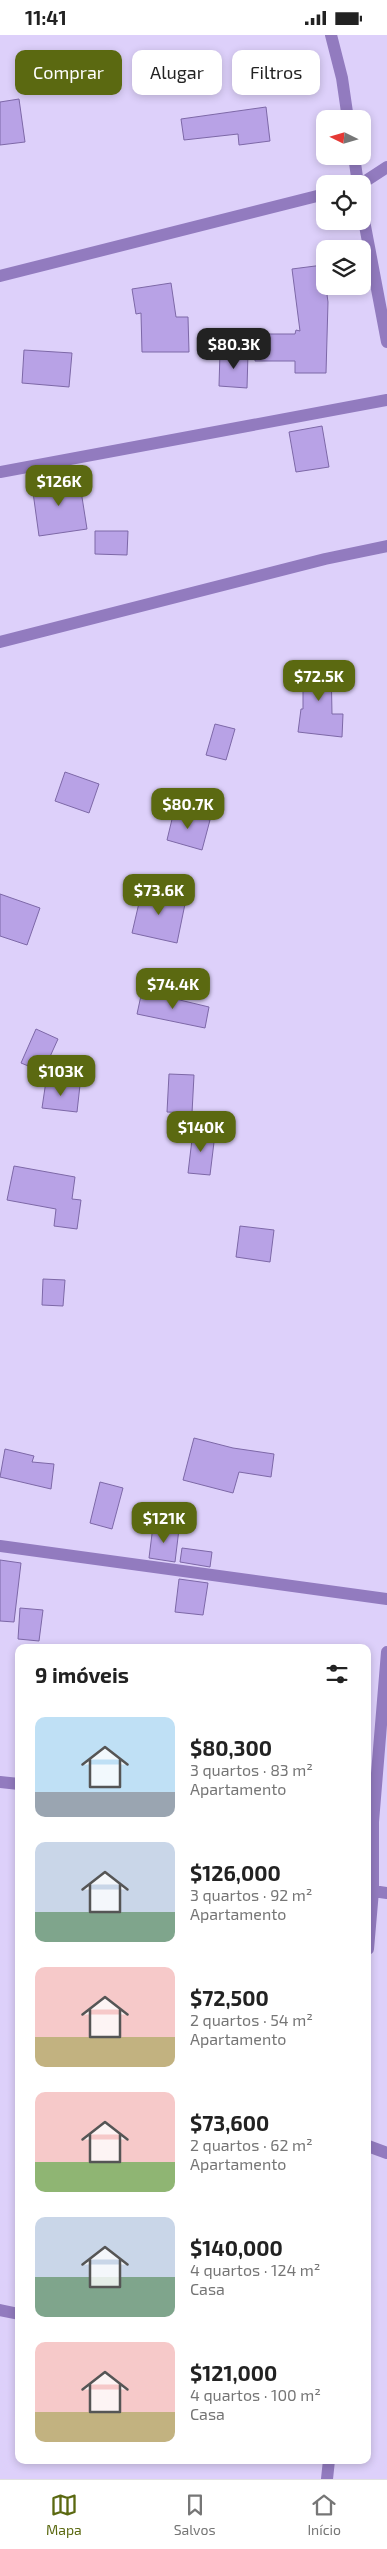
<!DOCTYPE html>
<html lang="pt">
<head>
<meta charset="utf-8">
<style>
	body { margin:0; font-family:"Exo 2",sans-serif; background:#f2f2f2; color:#222; height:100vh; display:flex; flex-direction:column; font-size:19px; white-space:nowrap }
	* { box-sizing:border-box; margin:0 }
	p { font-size:16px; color:#767676 }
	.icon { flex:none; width:28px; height:28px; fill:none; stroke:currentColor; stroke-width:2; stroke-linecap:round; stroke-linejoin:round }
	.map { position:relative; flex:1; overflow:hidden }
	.sheet { position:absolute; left:15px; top:1609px; width:356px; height:820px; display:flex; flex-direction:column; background:#fff; border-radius:10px; box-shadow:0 2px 8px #0003 }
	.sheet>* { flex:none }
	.hud { position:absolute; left:15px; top:15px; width:358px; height:45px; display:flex; gap:10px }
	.needle { width:32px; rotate:275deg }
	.controls { position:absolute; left:316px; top:75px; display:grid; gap:10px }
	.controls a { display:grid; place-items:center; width:55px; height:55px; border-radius:10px; background:#fff; box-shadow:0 2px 8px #0003; font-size:25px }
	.price { position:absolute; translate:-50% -42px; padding:0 11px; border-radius:10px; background:#5b6911; color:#fff; font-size:16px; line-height:32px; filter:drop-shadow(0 1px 2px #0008) }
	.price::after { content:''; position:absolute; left:50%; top:30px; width:15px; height:11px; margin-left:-8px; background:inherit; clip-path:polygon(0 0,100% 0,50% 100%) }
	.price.on { background:#222; color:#fff }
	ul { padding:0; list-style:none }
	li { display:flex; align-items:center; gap:15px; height:125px; padding:0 20px }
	li span { display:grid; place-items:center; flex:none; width:140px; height:100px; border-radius:10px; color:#555 }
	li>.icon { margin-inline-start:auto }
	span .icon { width:60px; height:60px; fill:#fffc; stroke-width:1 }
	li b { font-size:21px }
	h2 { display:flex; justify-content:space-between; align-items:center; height:60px; padding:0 20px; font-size:21px }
	.tag { padding:0 18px; border-radius:10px; background:#fff; box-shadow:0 2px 8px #0003; font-size:18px; line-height:45px }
	.tag.on { background:#5b6911; color:#fff }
	.status { display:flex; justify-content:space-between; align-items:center; height:35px; padding:0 25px; background:#fff; direction:ltr }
	.status svg { height:14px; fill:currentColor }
	.tab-bar { display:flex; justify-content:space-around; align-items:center; height:70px; border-top:1px solid #e0e0e0; background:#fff; font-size:14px; color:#767676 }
	.tab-bar a { display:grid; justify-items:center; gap:2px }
	.tab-bar .on { color:#5b6911 }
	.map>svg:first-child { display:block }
</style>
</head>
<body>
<div class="status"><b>11:41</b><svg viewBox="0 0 49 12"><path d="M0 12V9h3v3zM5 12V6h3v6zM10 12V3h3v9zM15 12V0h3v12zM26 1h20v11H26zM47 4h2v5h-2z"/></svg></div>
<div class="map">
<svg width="387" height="2444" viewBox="0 0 387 2444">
	<rect width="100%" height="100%" fill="#ddd0fa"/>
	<path fill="#b8a2e6" stroke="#7d68a7" d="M19,64L25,107L0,110V67Z
		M266,72L270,106L239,110L238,99L184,105L181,84Z
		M323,230L328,267L326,338H295V326H255V299H295L296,295L300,296L292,234Z
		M171,248L176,282H188L189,317H142L141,278L136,279L132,254Z
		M24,315L72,318L69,352L22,348Z
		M220,317L248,318L247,353L219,351Z
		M322,391L329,432L296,437L289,397Z
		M79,443L87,494L39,501L32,450Z
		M95,496H128L127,520L95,519Z
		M303,627H331L332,679H343L342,702L298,697L301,674H303Z
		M215,689L235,694L226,725L206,720Z
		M65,737L99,749L89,778L55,766Z
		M174,776L210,785L202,815L167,805Z
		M142,855L186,864L177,908L132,898Z
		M0,859L40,873L27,910L0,901Z
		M142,956L209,972L205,993L137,979Z
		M36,994L58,1004L43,1037L21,1028Z
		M169,1039L194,1040L192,1078L167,1077Z
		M46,1046L80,1050L77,1077L42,1073Z
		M193,1096L215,1099L210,1140L188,1138Z
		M14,1131L75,1142L72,1164L81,1165L77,1194L54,1191L56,1174L7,1165Z
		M240,1191L274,1195L270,1227L236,1222Z
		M43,1244L65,1245L63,1271L42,1270Z
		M194,1403L233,1413L274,1419L271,1442L239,1437L233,1458L183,1445Z
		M5,1414L34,1421L32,1427L54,1429L51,1454L0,1442Z
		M100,1447L123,1453L112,1494L90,1488Z
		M153,1491L179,1494L175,1527L149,1523Z
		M182,1513L212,1517L210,1532L180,1527Z
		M0,1525L21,1528L14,1587L0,1586Z
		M179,1544L208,1548L203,1580L175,1577Z
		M20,1573L43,1575L39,1606L18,1604Z"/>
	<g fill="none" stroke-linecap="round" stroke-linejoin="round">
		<path stroke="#927bbf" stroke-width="12" d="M331,0L342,43L348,84
			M354,121L358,149
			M361,149L387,132
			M362,175L387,307
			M0,241L325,159
			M0,437L387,365
			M0,607L325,524L387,511
			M0,1511L387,1564
			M0,1747L19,1749
			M373,1856L387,1858
			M368,1914L373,1856V1787L387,1617
			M368,2111L387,2118
			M0,2275L19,2279
			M327,2444L329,2425"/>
	</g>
</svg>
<div class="controls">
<a><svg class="needle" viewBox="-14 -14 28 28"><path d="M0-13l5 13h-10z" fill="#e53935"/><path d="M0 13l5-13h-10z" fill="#767676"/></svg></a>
<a><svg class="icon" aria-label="locate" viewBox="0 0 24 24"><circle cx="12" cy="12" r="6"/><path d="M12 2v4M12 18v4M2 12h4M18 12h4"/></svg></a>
<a><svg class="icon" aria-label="layers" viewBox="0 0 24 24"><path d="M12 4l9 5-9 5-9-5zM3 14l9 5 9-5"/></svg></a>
</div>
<b class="price on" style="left:234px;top:335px">$80.3K</b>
<b class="price" style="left:59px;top:472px">$126K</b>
<b class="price" style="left:319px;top:667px">$72.5K</b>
<b class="price" style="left:188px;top:795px">$80.7K</b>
<b class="price" style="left:159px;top:881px">$73.6K</b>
<b class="price" style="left:173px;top:975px">$74.4K</b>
<b class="price" style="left:61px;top:1062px">$103K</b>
<b class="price" style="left:201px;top:1118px">$140K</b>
<b class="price" style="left:164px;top:1509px">$121K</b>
<div class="hud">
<a class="tag on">Comprar</a>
<a class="tag">Alugar</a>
<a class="tag">Filtros</a>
</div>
<section class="sheet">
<h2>9 imóveis<svg class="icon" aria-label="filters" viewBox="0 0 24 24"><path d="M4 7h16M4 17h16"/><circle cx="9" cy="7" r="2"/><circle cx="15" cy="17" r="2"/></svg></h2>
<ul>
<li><span style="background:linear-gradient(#bfe0f5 75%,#9aa5b1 0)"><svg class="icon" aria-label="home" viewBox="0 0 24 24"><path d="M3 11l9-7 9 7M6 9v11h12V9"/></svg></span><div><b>$80,300</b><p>3 quartos · 83 m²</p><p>Apartamento</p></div></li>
<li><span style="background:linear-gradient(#c9d6e8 70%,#7fa58c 0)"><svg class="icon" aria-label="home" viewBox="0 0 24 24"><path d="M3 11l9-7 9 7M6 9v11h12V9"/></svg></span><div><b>$126,000</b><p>3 quartos · 92 m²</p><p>Apartamento</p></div></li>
<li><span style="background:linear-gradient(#f6c9c9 70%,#c2b280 0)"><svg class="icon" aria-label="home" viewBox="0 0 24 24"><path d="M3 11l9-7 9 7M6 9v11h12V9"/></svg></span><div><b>$72,500</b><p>2 quartos · 54 m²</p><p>Apartamento</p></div></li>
<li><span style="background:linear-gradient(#f6c9c9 70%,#8fb573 0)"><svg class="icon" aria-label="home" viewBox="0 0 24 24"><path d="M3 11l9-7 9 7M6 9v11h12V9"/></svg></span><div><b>$73,600</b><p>2 quartos · 62 m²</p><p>Apartamento</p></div></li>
<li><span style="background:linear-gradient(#c9d6e8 60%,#7fa58c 0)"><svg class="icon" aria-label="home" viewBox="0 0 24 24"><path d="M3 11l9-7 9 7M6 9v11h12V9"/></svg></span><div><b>$140,000</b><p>4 quartos · 124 m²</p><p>Casa</p></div></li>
<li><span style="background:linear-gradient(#f6c9c9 70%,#c2b280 0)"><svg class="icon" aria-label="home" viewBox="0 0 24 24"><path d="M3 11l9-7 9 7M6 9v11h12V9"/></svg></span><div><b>$121,000</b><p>4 quartos · 100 m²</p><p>Casa</p></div></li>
</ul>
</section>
</div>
<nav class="tab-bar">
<a class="on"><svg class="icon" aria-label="map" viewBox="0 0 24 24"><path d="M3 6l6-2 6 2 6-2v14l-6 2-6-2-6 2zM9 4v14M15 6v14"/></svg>Mapa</a>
<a><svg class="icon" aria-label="saved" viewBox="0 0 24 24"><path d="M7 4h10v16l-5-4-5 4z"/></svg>Salvos</a>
<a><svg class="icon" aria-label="home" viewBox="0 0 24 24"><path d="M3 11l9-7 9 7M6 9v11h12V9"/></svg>Início</a>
</nav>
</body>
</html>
